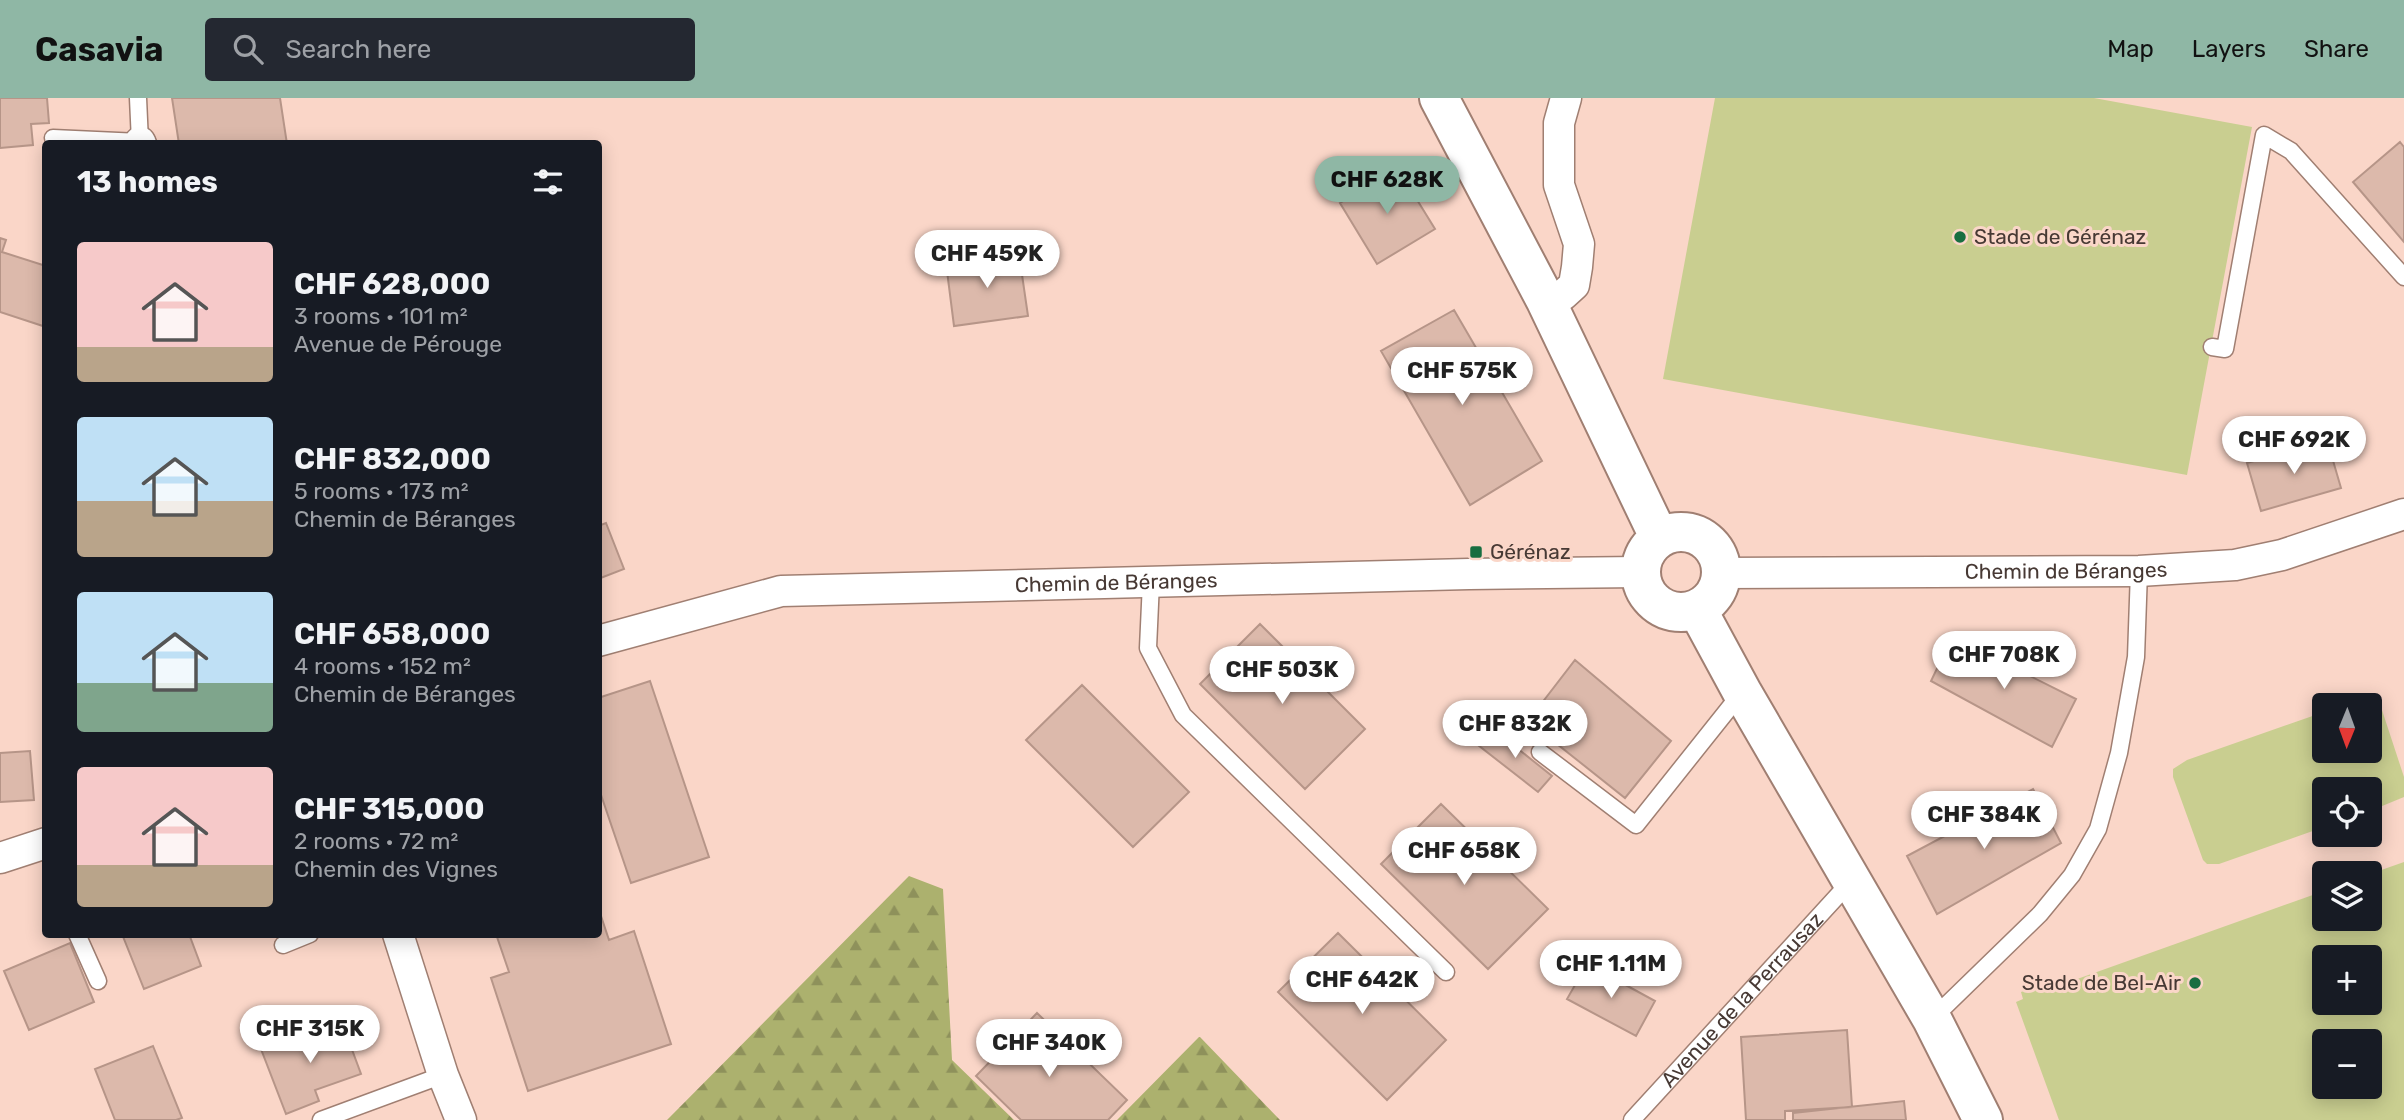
<!DOCTYPE html>
<html lang="en">
<head>
<meta charset="utf-8">
<style>
	body { margin:0; font-family:Rubik,sans-serif; background:#242831; color:#f1f3f6; height:100vh; display:flex; flex-direction:column; font-size:26px; white-space:nowrap }
	* { box-sizing:border-box; margin:0 }
	p { font-size:23px; color:#9ea1a6 }
	.icon { flex:none; width:38px; height:38px; fill:none; stroke:currentColor; stroke-width:2; stroke-linecap:round; stroke-linejoin:round }
	.map { position:relative; flex:1; overflow:hidden }
	.details { position:absolute; left:42px; top:42px; width:560px; height:798px; display:flex; flex-direction:column; background:#171b24; border-radius:7px; box-shadow:0 4px 18px #0003 }
	.details>* { flex:none }
	.needle { width:46px; rotate:181deg }
	.fabs { position:absolute; left:2312px; top:595px; display:grid; gap:14px }
	.fabs a { display:grid; place-items:center; width:70px; height:70px; border-radius:7px; background:#171b24; box-shadow:0 4px 18px #0003; font-size:35px }
	.price { position:absolute; translate:-50% -60px; padding:0 16px; border-radius:24px; background:#fff; color:#222; font-size:23px; line-height:46px; filter:drop-shadow(0 2px 4px #0008) }
	.price::after { content:''; position:absolute; left:50%; top:42px; width:21px; height:16px; margin-left:-10px; background:inherit; clip-path:polygon(0 0,100% 0,50% 100%) }
	.price.on { background:#8fb7a5; color:#111 }
	ul { padding:0; list-style:none }
	li { display:flex; align-items:center; gap:21px; height:175px; padding:0 35px }
	li span { display:grid; place-items:center; flex:none; width:196px; height:140px; border-radius:7px; color:#555 }
	li>.icon { margin-inline-start:auto }
	span .icon { width:84px; height:84px; fill:#fffc; stroke-width:1 }
	li b { font-size:30px }
	h2 { display:flex; justify-content:space-between; align-items:center; height:84px; padding:0 35px; font-size:30px }
	header { display:flex; align-items:center; gap:42px; box-sizing:border-box; height:98px; padding:0 35px; background:#8fb7a5; color:#111 }
	header strong { font-size:33px }
	nav { display:flex; gap:38px; margin-inline-start:auto; font-size:24px }
	.search { width:490px; height:63px; background:#242831; display:flex; align-items:center; gap:18px; box-sizing:border-box; padding:0 24px; border-radius:7px; color:#9ea1a6; font-size:26px }
	.map>svg:first-child { display:block }
</style>
</head>
<body>
<header>
<strong>Casavia</strong>
<div class="search"><svg class="icon" aria-label="search" viewBox="0 0 24 24"><circle cx="10" cy="10" r="6"/><path d="M15 15l6 6"/></svg>Search here</div>
<nav><a>Map</a><a>Layers</a><a>Share</a></nav>
</header>
<div class="map">
<svg width="2404" height="1022" viewBox="0 0 2404 1022">
	<defs>
		<pattern id="forest-firs" width="22" height="20" patternUnits="userSpaceOnUse" patternTransform="scale(1.75)"><rect width="22" height="20" fill="#acb16e"/><path d="M5 1l3.5 6h-7zM16 11l3.5 6h-7z" fill="#8e915b"/></pattern>
	</defs>
	<rect width="100%" height="100%" fill="#fad6c8"/>
	<path fill="url(#forest-firs)" d="M909,778L943,791L952,962L1014,1022H667Z
		M1200,939L1280,1022H1117L1199,939Z"/>
	<path fill="#c9ce90" fill-rule="evenodd" d="M1715,0H2094L2252,29L2187,377L1663,281Z
		M2366,599L2380,606L2404,679V699L2370,713V691H2324V729L2219,766H2207L2203,762L2173,679V671L2187,662L2324,614V653H2370V607H2343Z
		M2404,764V1022H2059L2016,904L2023,901L2021,894L2064,879L2066,885L2324,793V821H2370V776ZM2324,859H2370V905H2324ZM2324,943H2370V989H2324Z"/>
	<path fill="#dcb9ab" stroke="#b69588" stroke-width="2" d="M0,0H47L49,25L31,26L33,47L0,50Z
		M172,0H280L287,46H179Z
		M2400,44L2404,49V144L2353,84Z
		M1398,71L1435,131L1377,166L1340,105Z
		M0,140L6,142L2,154L46,168V229L0,214Z
		M1019,156L1028,218L954,228L946,165Z
		M1454,212L1542,363L1470,407L1381,253Z
		M2327,342L2341,390L2261,413L2247,365Z
		M606,425L624,471L598,481V428Z
		M1260,526L1365,631L1305,691L1200,586Z
		M1952,539L2076,601L2052,649L1931,583Z
		M1575,562L1671,643L1625,700L1528,623Z
		M650,583L709,759L631,785L598,688V600Z
		M1082,587L1189,694L1133,749L1026,642Z
		M1492,630L1552,678L1538,694L1478,647Z
		M30,653L34,702L0,704V655Z
		M2033,691L2061,745L1937,816L1907,758Z
		M1441,706L1548,811L1488,871L1381,766Z
		M598,809L609,842L634,833L671,946L528,993L491,880L509,874L496,836H598Z
		M1338,835L1446,942L1387,1002L1278,894Z
		M122,836H189L201,868L144,891Z
		M70,845L94,904L29,932L4,873Z
		M1587,866L1655,903L1636,938L1567,901Z
		M1037,915L1127,1002L1108,1022H1021L976,978Z
		M341,922L361,976L315,992L319,1003L286,1016L261,951Z
		M1847,932L1852,1009L1785,1013V1022H1746L1741,939Z
		M153,948L182,1020L176,1022H115L95,971Z
		M1904,1003L1906,1022H1793V1015Z"/>
	<g fill="none" stroke-linecap="round" stroke-linejoin="round">
		<g stroke="#a07f72" stroke-width="19">
			<g id="service">
				<path d="M53,40L140,44L138,0"/>
				<path d="M2212,249L2225,251L2264,37L2291,53L2404,179"/>
				<path d="M1151,484L1148,550L1183,617L1446,874"/>
				<path d="M1540,654L1636,727L1742,594"/>
				<path d="M77,836L98,883"/>
				<path d="M283,847L310,836"/>
				<path d="M1932,921L2040,816L2072,777L2098,731L2119,655L2136,559L2139,473"/>
				<path d="M321,1022L443,977"/>
				<path id="s1" d="M1632,1022L1852,782"/>
			</g>
		</g>
		<g stroke="#a07f72" stroke-width="33">
			<g id="minor">
				<path d="M140,44L141,46"/>
				<path d="M1546,203L1563,197L1574,187L1577,169L1579,146L1559,87V25L1566,0"/>
				<path id="s2" d="M1721,475L2139,473L2235,467L2282,457L2404,416"/>
				<path id="s3" d="M598,543L781,493L1469,476L1640,474"/>
				<path d="M0,760L46,745"/>
				<path d="M398,836L443,977L461,1022"/>
			</g>
		</g>
		<g stroke="#a07f72" stroke-width="42">
			<path id="tertiary" d="M1439,0L1546,203L1659,439
				M1641 474a40 40 0 1 1 80 0a40 40 0 1 1-80 0Z
				M1697,511L1742,594L1932,921L1983,1022"/>
		</g>
		<use href="#service" stroke="#fff" stroke-width="16"/>
		<use href="#minor" stroke="#fff" stroke-width="30"/>
		<use href="#tertiary" stroke="#fff" stroke-width="38"/>
	</g>
	<g fill="#186e41" stroke="#fad6c8" stroke-width="2.5">
		<circle cx="1960" cy="139" r="7"/>
		<rect x="1469" y="447" width="14" height="14" rx="3.5"/>
		<circle cx="2195" cy="885" r="7"/>
	</g>
	<g text-anchor="middle" stroke-width="6" stroke-linejoin="round" paint-order="stroke">
		<g font-size="21" fill="#473934" stroke="#fad6c8" text-anchor="start">
			<text x="1974" y="146">Stade de Gérénaz</text>
			<text x="1490" y="461">Gérénaz</text>
			<text x="2181" y="892" text-anchor="end">Stade de Bel-Air</text>
		</g>
		<g font-size="21" fill="#473934" stroke="#fad6c8">
			<text dy="7" stroke="none"><textPath href="#s2" startOffset="345">Chemin de Béranges</textPath></text>
			<text dy="7" stroke="none"><textPath href="#s3" startOffset="525">Chemin de Béranges</textPath></text>
			<text dy="7" stroke="none"><textPath href="#s1" startOffset="163">Avenue de la Perrausaz</textPath></text>
		</g>
	</g>
</svg>
<div class="fabs">
<a><svg class="needle" viewBox="-14 -14 28 28"><path d="M0-13l5 13h-10z" fill="#e53935"/><path d="M0 13l5-13h-10z" fill="#9ea1a6"/></svg></a>
<a><svg class="icon" aria-label="locate" viewBox="0 0 24 24"><circle cx="12" cy="12" r="6"/><path d="M12 2v4M12 18v4M2 12h4M18 12h4"/></svg></a>
<a><svg class="icon" aria-label="layers" viewBox="0 0 24 24"><path d="M12 4l9 5-9 5-9-5zM3 14l9 5 9-5"/></svg></a>
<a>+</a>
<a>−</a>
</div>
<b class="price on" style="left:1387px;top:118px">CHF 628K</b>
<b class="price" style="left:987px;top:192px">CHF 459K</b>
<b class="price" style="left:1462px;top:309px">CHF 575K</b>
<b class="price" style="left:2294px;top:378px">CHF 692K</b>
<b class="price" style="left:2004px;top:593px">CHF 708K</b>
<b class="price" style="left:1282px;top:608px">CHF 503K</b>
<b class="price" style="left:1515px;top:662px">CHF 832K</b>
<b class="price" style="left:1984px;top:753px">CHF 384K</b>
<b class="price" style="left:1464px;top:789px">CHF 658K</b>
<b class="price" style="left:1611px;top:902px">CHF 1.11M</b>
<b class="price" style="left:1362px;top:918px">CHF 642K</b>
<b class="price" style="left:310px;top:967px">CHF 315K</b>
<b class="price" style="left:1049px;top:981px">CHF 340K</b>
<section class="details">
<h2>13 homes<svg class="icon" aria-label="filters" viewBox="0 0 24 24"><path d="M4 7h16M4 17h16"/><circle cx="9" cy="7" r="2"/><circle cx="15" cy="17" r="2"/></svg></h2>
<ul>
<li><span style="background:linear-gradient(#f6c9c9 75%,#b9a48a 0)"><svg class="icon" aria-label="home" viewBox="0 0 24 24"><path d="M3 11l9-7 9 7M6 9v11h12V9"/></svg></span><div><b>CHF 628,000</b><p>3 rooms · 101 m²</p><p>Avenue de Pérouge</p></div></li>
<li><span style="background:linear-gradient(#bfe0f5 60%,#b9a48a 0)"><svg class="icon" aria-label="home" viewBox="0 0 24 24"><path d="M3 11l9-7 9 7M6 9v11h12V9"/></svg></span><div><b>CHF 832,000</b><p>5 rooms · 173 m²</p><p>Chemin de Béranges</p></div></li>
<li><span style="background:linear-gradient(#bfe0f5 65%,#7fa58c 0)"><svg class="icon" aria-label="home" viewBox="0 0 24 24"><path d="M3 11l9-7 9 7M6 9v11h12V9"/></svg></span><div><b>CHF 658,000</b><p>4 rooms · 152 m²</p><p>Chemin de Béranges</p></div></li>
<li><span style="background:linear-gradient(#f6c9c9 70%,#b9a48a 0)"><svg class="icon" aria-label="home" viewBox="0 0 24 24"><path d="M3 11l9-7 9 7M6 9v11h12V9"/></svg></span><div><b>CHF 315,000</b><p>2 rooms · 72 m²</p><p>Chemin des Vignes</p></div></li>
</ul>
</section>
</div>
</body>
</html>
